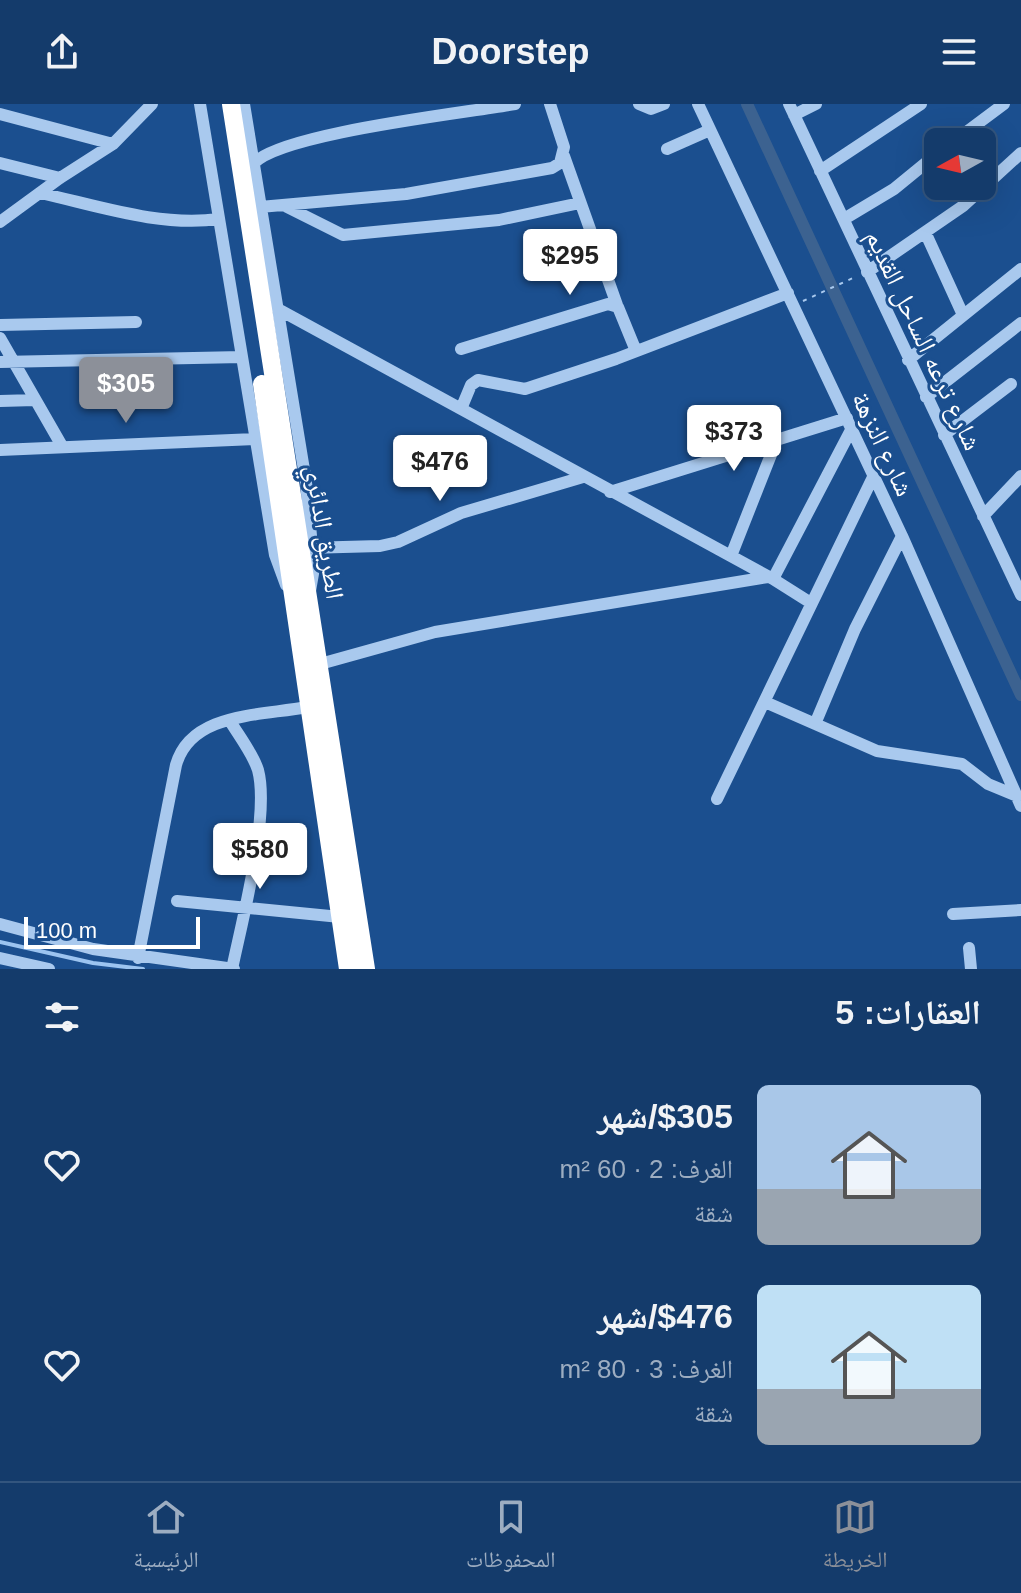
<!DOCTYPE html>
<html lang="ar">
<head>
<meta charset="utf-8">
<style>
	body { margin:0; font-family:Helvetica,"Noto Naskh Arabic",sans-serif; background:#1d4271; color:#f1f3f6; direction:rtl; height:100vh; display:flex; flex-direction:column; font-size:30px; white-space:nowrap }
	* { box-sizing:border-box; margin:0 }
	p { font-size:26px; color:#9dadc1 }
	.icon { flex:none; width:44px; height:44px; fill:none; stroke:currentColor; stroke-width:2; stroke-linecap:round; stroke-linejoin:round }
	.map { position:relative; height:865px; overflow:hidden; direction:ltr }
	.side { display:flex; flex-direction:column; background:#143b6b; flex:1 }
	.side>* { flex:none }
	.needle { width:52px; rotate:262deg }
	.buttons { position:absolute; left:924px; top:24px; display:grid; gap:16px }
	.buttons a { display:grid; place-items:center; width:72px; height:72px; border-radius:12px; background:#143b6b; box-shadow:0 8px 32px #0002,0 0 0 2px #33557e; font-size:40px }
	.scale { position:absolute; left:24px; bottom:20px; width:176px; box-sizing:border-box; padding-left:8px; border:4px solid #fff; border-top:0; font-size:22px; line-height:28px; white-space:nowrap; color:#fff; -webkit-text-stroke:6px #1b4f8f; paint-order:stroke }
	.price { position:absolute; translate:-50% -68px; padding:0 18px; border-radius:8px; background:#fff; color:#222; font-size:26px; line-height:52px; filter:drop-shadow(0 2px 4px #0008) }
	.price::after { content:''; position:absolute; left:50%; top:48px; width:24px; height:18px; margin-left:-12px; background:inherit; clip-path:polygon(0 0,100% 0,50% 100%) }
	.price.on { background:#8c9099; color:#fff }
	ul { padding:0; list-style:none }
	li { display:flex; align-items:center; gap:24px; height:200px; padding:0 40px }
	li span { display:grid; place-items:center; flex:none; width:224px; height:160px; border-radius:12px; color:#555 }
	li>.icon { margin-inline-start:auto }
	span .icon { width:96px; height:96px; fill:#fffc; stroke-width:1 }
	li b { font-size:34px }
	h2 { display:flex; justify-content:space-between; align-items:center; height:96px; padding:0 40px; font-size:34px }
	header { display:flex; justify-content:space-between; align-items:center; height:104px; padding:0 40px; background:#143b6b; font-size:36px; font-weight:800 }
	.dock { display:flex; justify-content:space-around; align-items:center; height:112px; border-top:2px solid #33557e; background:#143b6b; font-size:22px; color:#9dadc1 }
	.dock a { display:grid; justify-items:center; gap:4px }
	.dock .on { color:#8c9099 }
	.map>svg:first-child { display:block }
</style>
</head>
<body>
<header><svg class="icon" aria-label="menu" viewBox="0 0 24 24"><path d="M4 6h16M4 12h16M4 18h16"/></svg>Doorstep<svg class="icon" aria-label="share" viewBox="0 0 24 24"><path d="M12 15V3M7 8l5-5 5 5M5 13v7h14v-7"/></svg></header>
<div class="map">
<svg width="1021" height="865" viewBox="0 0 1021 865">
	<rect width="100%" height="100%" fill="#1b4f8f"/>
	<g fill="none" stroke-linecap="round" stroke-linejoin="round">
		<path stroke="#9cc4f0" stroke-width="4" d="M0,838L93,859L143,865"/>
		<path stroke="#3c6290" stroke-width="12" d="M747,0L1021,591"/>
		<path stroke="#a9c9ee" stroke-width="2" stroke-dasharray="4 6" stroke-linecap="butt" d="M803,197L855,173"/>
		<path stroke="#a9c9ee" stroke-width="12" d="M200,0L275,451L286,481
			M244,0L306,378L314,464L310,487
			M639,0L651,5L664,0
			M698,0L902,432L1021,702
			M789,0L1021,491
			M0,10L113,40
			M794,11L816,0
			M953,38L1004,0
			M667,45L710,26
			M564,52L617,201
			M0,59L60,74
			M253,60C280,29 466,9 515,0
			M820,67L921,0
			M40,89C99,102 159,123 219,115
			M260,103L406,90L552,64L560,59L564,43L550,0
			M287,103L343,131L499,116L580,99
			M844,115L894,85L938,49
			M0,118L60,74L113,40L152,0
			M926,130L963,211
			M867,168L963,102L1021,49
			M276,204L773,475
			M0,221L136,218
			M0,234L62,342
			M461,245L608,200L618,203L636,247
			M908,256L1021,165
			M0,258L242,253
			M926,293L1021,219
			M0,297L35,296
			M461,305L471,281L478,276L525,285L616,255L788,189
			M944,331L1011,280
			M0,346L255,335
			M610,388L847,314
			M983,412L1021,372
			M306,444L380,442L398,438L461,409L583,373
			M731,452L776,338
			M811,499L773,475L852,324
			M320,560L435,528L768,473
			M765,598L877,647L962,660L988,680L1017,692
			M230,617C239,632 253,650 258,666C270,711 242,817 232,865
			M815,620L855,525L902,432
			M717,695L874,371
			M177,797L340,813
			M953,810L1021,806
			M0,820L93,845L234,865
			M969,844L971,865
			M0,854L49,865
			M138,854L176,661C191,608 261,612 307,603"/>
		<path stroke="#fff" stroke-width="18" d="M231,0L366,865
			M262,280L348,865"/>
	</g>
	<g text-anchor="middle" stroke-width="6" stroke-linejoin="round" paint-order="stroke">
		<g font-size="26" fill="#fff" stroke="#1b4f8f">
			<text transform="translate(924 236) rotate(65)" y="9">شارع ترعه الساحل القديم</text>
			<text transform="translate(883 340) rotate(65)" y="9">شارع النزهة</text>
			<text transform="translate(325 428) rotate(81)" y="9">الطريق الدائري</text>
		</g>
	</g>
</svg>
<div class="buttons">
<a><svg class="needle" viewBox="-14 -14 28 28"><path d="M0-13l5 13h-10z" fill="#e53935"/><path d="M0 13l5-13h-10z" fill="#9dadc1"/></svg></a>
</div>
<div class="scale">100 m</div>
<b class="price" style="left:570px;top:193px">$295</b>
<b class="price on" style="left:126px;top:321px">$305</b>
<b class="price" style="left:734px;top:369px">$373</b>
<b class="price" style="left:440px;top:399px">$476</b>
<b class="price" style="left:260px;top:787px">$580</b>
</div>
<section class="side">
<h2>العقارات: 5<svg class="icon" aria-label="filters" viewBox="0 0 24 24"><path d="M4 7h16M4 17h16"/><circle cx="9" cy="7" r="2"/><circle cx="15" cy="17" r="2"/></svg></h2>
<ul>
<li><span style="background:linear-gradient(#a9c7e8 65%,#9aa5b1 0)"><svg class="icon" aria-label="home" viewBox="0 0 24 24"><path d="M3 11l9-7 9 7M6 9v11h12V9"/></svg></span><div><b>$305/شهر</b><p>الغرف: 2 · 60 m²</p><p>شقة</p></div><svg class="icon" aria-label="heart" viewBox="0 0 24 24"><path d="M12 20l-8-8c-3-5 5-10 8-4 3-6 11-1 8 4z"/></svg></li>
<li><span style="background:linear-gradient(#bfe0f5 65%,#9aa5b1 0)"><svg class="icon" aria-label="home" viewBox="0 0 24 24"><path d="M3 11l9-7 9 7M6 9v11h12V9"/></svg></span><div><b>$476/شهر</b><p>الغرف: 3 · 80 m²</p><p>شقة</p></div><svg class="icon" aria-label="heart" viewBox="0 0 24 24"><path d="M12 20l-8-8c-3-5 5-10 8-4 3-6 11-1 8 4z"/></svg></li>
</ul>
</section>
<nav class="dock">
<a class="on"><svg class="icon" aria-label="map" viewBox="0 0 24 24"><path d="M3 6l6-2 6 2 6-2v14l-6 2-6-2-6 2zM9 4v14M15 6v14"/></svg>الخريطة</a>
<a><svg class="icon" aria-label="saved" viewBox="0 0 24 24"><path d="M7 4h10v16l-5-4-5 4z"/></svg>المحفوظات</a>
<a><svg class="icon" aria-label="home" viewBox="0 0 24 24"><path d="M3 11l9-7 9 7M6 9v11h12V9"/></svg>الرئيسية</a>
</nav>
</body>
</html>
